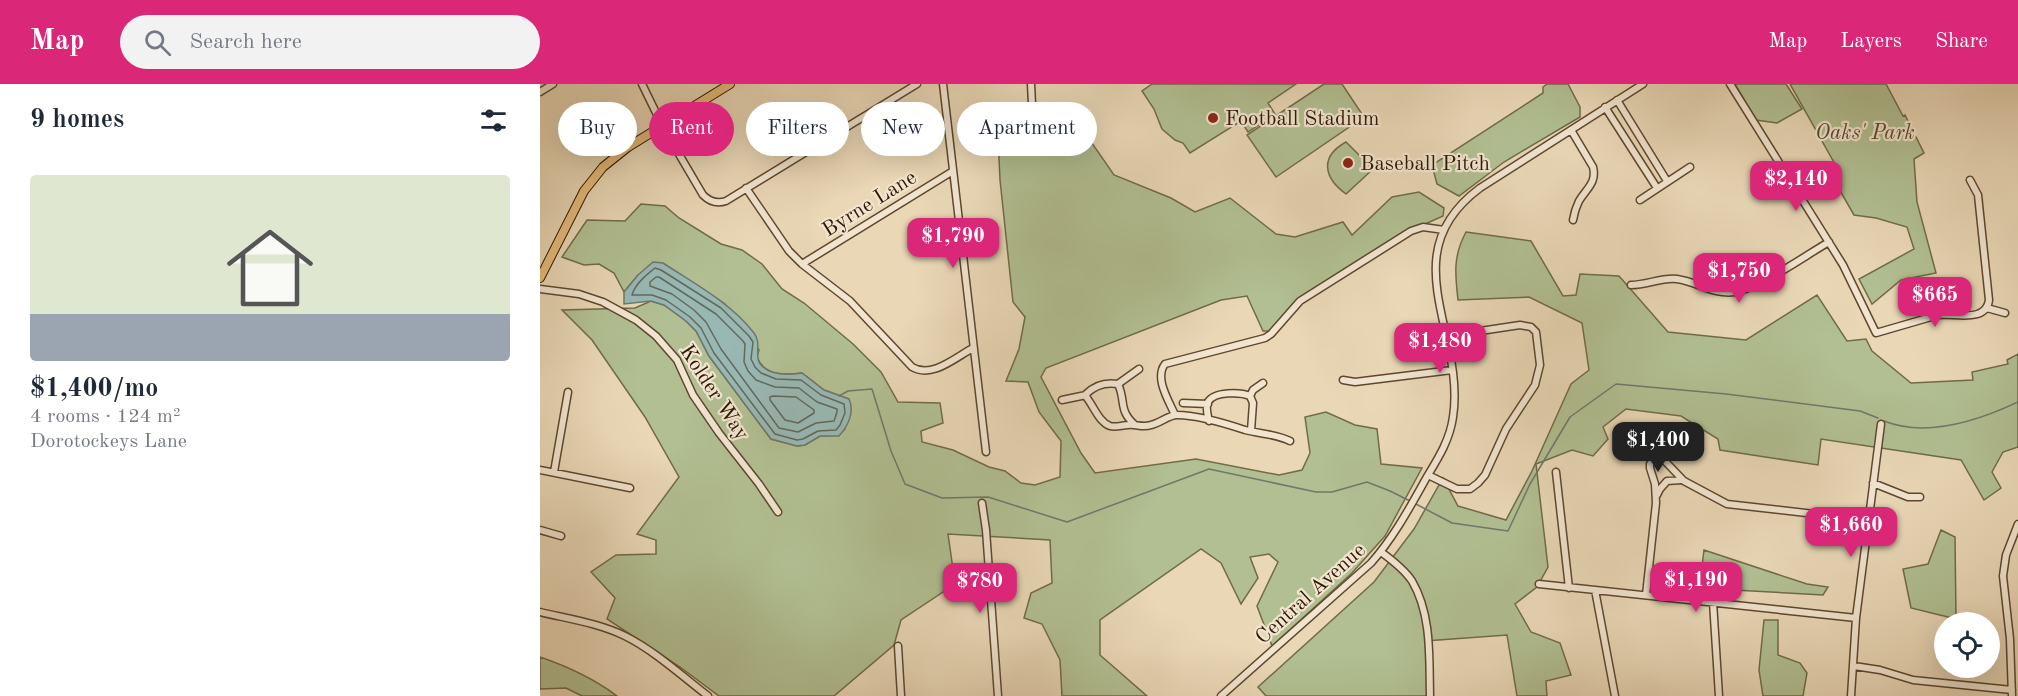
<!DOCTYPE html>
<html lang="en">
<head>
<meta charset="utf-8">
<style>
	body { margin:0; font-family:"Old Standard TT",serif; background:#f2f2f3; color:#1f2937; height:100vh; display:flex; flex-direction:column; font-size:22px; white-space:nowrap }
	* { box-sizing:border-box; margin:0 }
	p { font-size:20px; color:#747a83 }
	.icon { flex:none; width:33px; height:33px; fill:none; stroke:currentColor; stroke-width:2; stroke-linecap:round; stroke-linejoin:round }
	.map { position:relative; flex:1; overflow:hidden }
	.side { display:flex; flex-direction:column; background:#fff; width:540px }
	.side>* { flex:none }
	.guide { position:absolute; left:18px; top:18px; width:570px; height:54px; display:flex; gap:12px }
	.controls { position:absolute; left:1394px; top:528px; display:grid; gap:12px }
	.controls a { display:grid; place-items:center; width:66px; height:66px; border-radius:50%; background:#fff; box-shadow:0 6px 24px #0002; font-size:30px }
	.price { position:absolute; translate:-50% -51px; padding:0 14px; border-radius:12px; background:#db2777; color:#fff; font-size:20px; line-height:39px; filter:drop-shadow(0 2px 3px #0008) }
	.price::after { content:''; position:absolute; left:50%; top:36px; width:18px; height:14px; margin-left:-9px; background:inherit; clip-path:polygon(0 0,100% 0,50% 100%) }
	.price.on { background:#222; color:#fff }
	ul { padding:0; list-style:none }
	li { display:grid; align-content:center; gap:12px; height:318px; padding:0 30px }
	li span { display:grid; place-items:center; height:186px; border-radius:6px; color:#555 }
	li>.icon { margin-inline-start:auto }
	span .icon { width:108px; height:108px; fill:#fffc; stroke-width:1 }
	li b { font-size:26px }
	h2 { display:flex; justify-content:space-between; align-items:center; height:72px; padding:0 30px; font-size:26px }
	.tag { padding:0 21px; border-radius:27px; background:#fff; box-shadow:0 6px 24px #0002; font-size:21px; line-height:54px }
	.tag.on { background:#db2777; color:#fff }
	header { display:flex; align-items:center; gap:36px; box-sizing:border-box; height:84px; padding:0 30px; background:#db2777; color:#fff }
	header strong { font-size:28px }
	nav { display:flex; gap:33px; margin-inline-start:auto; font-size:21px }
	.search { width:420px; height:54px; background:#f2f2f3; display:flex; align-items:center; gap:15px; box-sizing:border-box; padding:0 21px; border-radius:33px; color:#747a83; font-size:22px }
	main { display:flex; flex:1; min-height:0 }
	.map>svg:first-child { display:block }
</style>
</head>
<body>
<header>
<strong>Map</strong>
<div class="search"><svg class="icon" aria-label="search" viewBox="0 0 24 24"><circle cx="10" cy="10" r="6"/><path d="M15 15l6 6"/></svg>Search here</div>
<nav><a>Map</a><a>Layers</a><a>Share</a></nav>
</header>
<main>
<section class="side">
<h2>9 homes<svg class="icon" aria-label="filters" viewBox="0 0 24 24"><path d="M4 7h16M4 17h16"/><circle cx="9" cy="7" r="2"/><circle cx="15" cy="17" r="2"/></svg></h2>
<ul>
<li><span style="background:linear-gradient(#dfe7d0 75%,#9aa5b1 0)"><svg class="icon" aria-label="home" viewBox="0 0 24 24"><path d="M3 11l9-7 9 7M6 9v11h12V9"/></svg></span><div><b>$1,400/mo</b><p>4 rooms · 124 m²</p><p>Dorotockeys Lane</p></div></li>
</ul>
</section>
<div class="map">
<svg width="1478" height="612" viewBox="0 0 1478 612">
	<rect width="100%" height="100%" fill="#e9d7b6"/>
	<filter id="stains"><feTurbulence type="fractalNoise" baseFrequency=".00333" numOctaves="4"/><feColorMatrix values="0 0 0 0 .2 0 0 0 0 .09 0 0 0 0 .02 0 0 0 .5 -.17"/></filter>
	<radialGradient id="worn" r=".72"><stop offset=".6" stop-color="#630" stop-opacity="0"/><stop offset="1" stop-color="#630" stop-opacity=".3"/></radialGradient>
	<path fill="#b1bf92" stroke="#706b49" stroke-width="1.5" d="M612,0H756L728,19L735,30L708,48L701,37L650,69L643,59L635,56L622,45L614,25L602,7Z
		M784,0H802L824,33L736,93L707,51Z
		M1007,0H1028L1040,23V33L964,78L919,112L897,100L892,81L1003,9V3Z
		M1195,0H1246L1262,25L1237,39L1216,36Z
		M1250,0H1346L1363,32L1365,31L1384,69L1374,75L1377,118L1396,189L1361,196L1332,220L1319,195L1374,165L1367,143L1336,134L1314,131L1292,93L1296,82Z
		M508,23L536,36L574,91L631,114L655,128L690,114L736,150L755,153L803,138L812,151L852,113L879,108L904,124L903,132L885,140L760,213L730,247H723L707,212L681,216L506,284L501,293L541,369L555,389L656,375L739,391L762,386L770,369L765,333L786,328L815,341L837,345L841,380L882,384L845,452L812,489L732,562L717,522L738,478L729,470L710,473L718,494L701,520L681,479L661,465L560,536V571L607,612H522L520,576L502,540L484,534L491,509L512,499L510,456L408,450L413,485L403,508L361,536L354,561L294,612H179L140,583L67,535L75,514L51,488L76,471L116,470V456L97,450L139,393L105,333L52,256L22,226L95,224L111,217L124,221L146,237L156,247L169,272L231,355L257,362L265,361L280,352L299,351L305,345L309,315L284,306L262,289C245,291 224,292 217,273L219,266L185,220L123,180L98,191L84,208L74,189L59,180L44,181L22,173L47,136L85,137L101,120L125,122L139,134L181,160L202,166L222,180L242,205L264,219L313,260L341,288L358,318L400,319L403,339L381,347L382,358L413,366L449,383L465,387L481,399L495,401L520,393L521,357L499,328L488,298L466,297L479,265L485,233L473,218L460,96L457,30Z
		M806,58L833,85L806,110C784,94 779,73 806,58Z
		M926,148L991,157L1023,212L1036,211L1040,190L1079,192L1128,248L1206,256L1277,211L1307,257L1326,255L1332,267L1371,299L1433,296L1432,288L1468,280L1467,276L1478,270V363L1463,368L1452,388L1461,404L1444,416L1421,376L1281,355L1278,381L1180,366L1178,355L1141,332L1086,325L1063,343L1068,355L1053,372L1032,366L996,380L1008,483L997,503L975,520L991,548L1020,559L1031,591L1006,597L1007,612H977L967,551L885,557L890,612H726L718,603L834,498L874,445L903,394L918,422L966,436L992,387L1031,300L1049,286L1042,239L989,213L918,216C915,190 913,172 926,148Z
		M1401,446L1415,453L1416,535L1371,524L1363,485L1388,480Z
		M1164,466L1267,500L1288,503L1283,511L1175,505L1160,498Z
		M1224,536H1238V571L1260,579L1267,589L1263,612H1223L1219,586Z
		M0,573C29,583 53,594 77,612H42L26,604L0,605Z"/>
	<path fill="#98b8b4" stroke="#6e786c" stroke-width="1.5" d="M113,178L123,179C155,200 191,219 214,249C223,260 212,274 223,283C233,292 249,291 262,289L284,306L309,315C315,328 308,342 299,352H280L265,361L257,362L231,355L169,272L156,247L146,237L124,221L111,217L84,220V208L98,191Z"/>
	<g fill="none" stroke-linecap="round" stroke-linejoin="round">
		<path stroke="#64685a" stroke-width="1.5" d="M115,184L121,186L181,224L209,252L213,258L211,275L215,283L221,289L236,295L261,296L281,311L304,320L305,329L300,341L296,346L278,347L263,355L257,356L235,350L174,269L161,244L150,233L126,216L112,211H92C95,200 106,191 115,184Z
			M116,193H119L176,230L203,257L205,260L204,278L208,287L216,296L235,303L259,304L277,318L297,325V328L294,337L276,339L258,348L239,344L181,265L166,238L154,226L132,210L110,202V198Z
			M233,312L256,313L274,326V329L258,339L245,336L230,316V313Z"/>
		<path stroke="#6e786c" stroke-width="1.5" d="M299,312L308,307L332,305L351,367L365,400L402,414L448,413L527,438L669,385L776,408H792L827,398L850,407L870,417
			M1344,337C1387,354 1438,337 1478,318
			M874,419L912,439L968,447L990,400L1030,333L1076,300L1186,310L1320,327L1338,334"/>
		<g stroke="#5e472e" stroke-width="9">
			<path id="minor" d="M102,0L123,43L163,111C170,118 177,120 186,117L377,0
				M403,0L446,368
				M491,0L492,20
				M1190,0L1303,181L1336,249L1398,231C1416,229 1446,239 1449,216L1438,111L1430,96
				M0,8L13,0
				M1077,16L1127,97
				M1065,23L1117,104
				M1031,46L1053,83C1057,99 1046,105 1039,117C1036,123 1034,130 1033,136
				M206,104L249,167L262,180L310,217L372,283C392,295 416,273 433,264
				M1100,116L1150,83
				M262,180L413,87
				M1091,201C1107,201 1122,193 1137,195C1158,198 1173,211 1195,208C1220,204 1266,171 1289,158
				M0,205L39,210L63,218L96,236L116,252L137,276L153,311L179,349L219,400L238,428
				M1447,224L1465,229
				M803,296L815,298L912,286
				M578,300L599,285
				M710,312L713,306L723,299
				M522,316L546,311
				M643,319L668,320
				M635,331C629,317 614,294 625,280L725,254L731,250L760,217L871,147L883,143L904,146
				M669,337C668,332 665,323 668,318C674,307 701,308 710,312L713,319L711,347
				M595,341C578,326 586,317 578,300C566,298 555,301 546,310L547,314C554,323 559,338 570,342C576,344 582,341 588,341C596,340 603,344 611,341C620,339 629,331 637,331C656,331 687,340 705,346C721,350 736,350 750,357
				M0,386L90,404
				M14,388L28,308
				M1016,388L1029,504
				M888,391L917,405H930L938,399L945,391L966,345L995,301L1000,281L996,248L991,243L980,241L907,252
				M1333,399L1368,413H1380
				M1117,411L1120,405L1127,397L1141,396
				M442,419L446,446L458,612
				M0,446L21,452
				M841,468C852,476 864,485 872,497C892,531 889,574 890,612
				M999,500L1316,534
				M1055,506L1075,612
				M1106,511L1116,419L1115,400L1110,384V380L1114,375L1122,374L1144,397L1187,420L1327,436
				M1173,518L1179,612
				M0,528C29,535 58,539 85,552C115,567 142,592 168,612
				M358,562L361,612
				M1314,582L1340,586L1373,596L1472,606
				M681,612L831,479C855,452 871,421 888,391C899,373 910,355 913,333C926,249 851,170 940,104L1103,0
				M1311,612L1316,534L1341,340
				M1472,612L1470,555L1463,492L1466,471L1478,440"/>
		</g>
		<g stroke="#301700" stroke-width="10">
			<path id="major" d="M0,194L44,107L63,83L88,63L190,0"/>
		</g>
		<use href="#minor" stroke="#f1e5d0" stroke-width="6"/>
		<use href="#major" stroke="#e4bc7b" stroke-width="8"/>
	</g>
	<g fill="#8f2418" stroke="#f1e5d0" stroke-width="2">
		<circle cx="673" cy="34" r="6"/>
		<circle cx="808" cy="79" r="6"/>
	</g>
	<g text-anchor="middle" stroke-width="4.5" stroke-linejoin="round" paint-order="stroke">
		<g font-size="21" fill="#301700" stroke="#f1e5d0" text-anchor="start">
			<text x="685" y="41">Football Stadium</text>
			<text x="820" y="86">Baseball Pitch</text>
		</g>
		<g font-size="21" font-style="italic" fill="#57492c" stroke="#f1e5d0">
			<text x="1325" y="55">Oaks' Park</text>
		</g>
		<g font-size="21" fill="#301700" stroke="#f1e5d0">
			<text transform="translate(329 119) rotate(-32)" y="7">Byrne Lane</text>
			<text transform="translate(175 308) rotate(57)" y="7">Kolder Way</text>
			<text transform="translate(770 509) rotate(-42)" y="7">Central Avenue</text>
		</g>
	</g>
	<rect width="100%" height="100%" filter="url(#stains)"/>
	<rect width="100%" height="100%" fill="url(#worn)"/>
</svg>
<div class="controls">
<a><svg class="icon" aria-label="locate" viewBox="0 0 24 24"><circle cx="12" cy="12" r="6"/><path d="M12 2v4M12 18v4M2 12h4M18 12h4"/></svg></a>
</div>
<b class="price" style="left:1256px;top:128px">$2,140</b>
<b class="price" style="left:413px;top:185px">$1,790</b>
<b class="price" style="left:1199px;top:220px">$1,750</b>
<b class="price" style="left:1395px;top:244px">$665</b>
<b class="price" style="left:900px;top:290px">$1,480</b>
<b class="price on" style="left:1118px;top:389px">$1,400</b>
<b class="price" style="left:1311px;top:474px">$1,660</b>
<b class="price" style="left:1156px;top:529px">$1,190</b>
<b class="price" style="left:440px;top:530px">$780</b>
<div class="guide">
<a class="tag">Buy</a>
<a class="tag on">Rent</a>
<a class="tag">Filters</a>
<a class="tag">New</a>
<a class="tag">Apartment</a>
</div>
</div>
</main>
</body>
</html>
